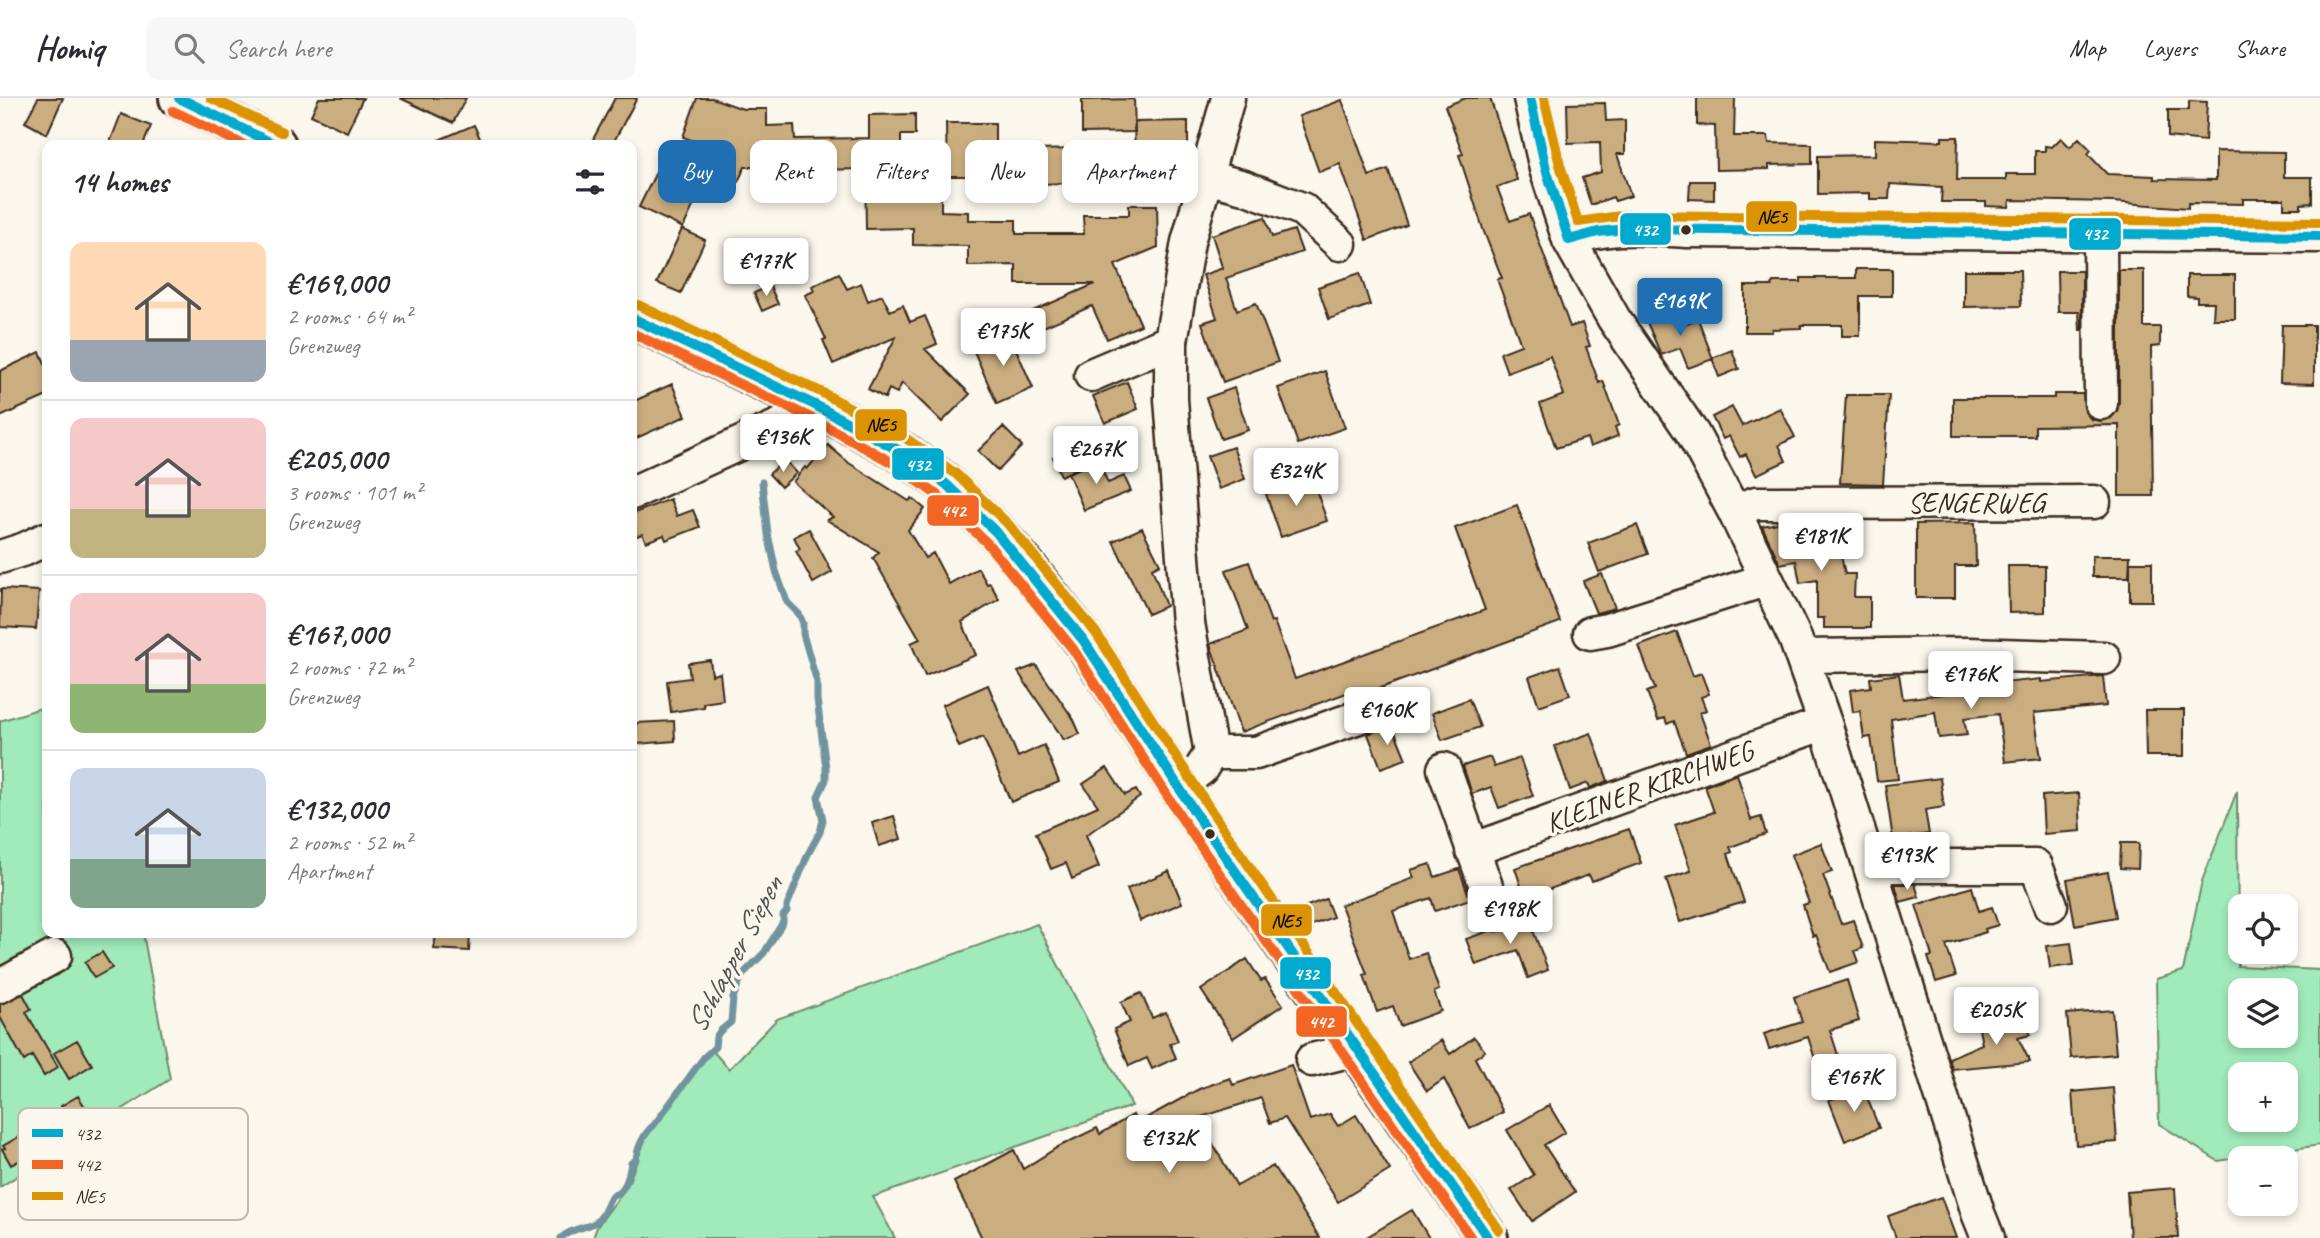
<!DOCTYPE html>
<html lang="en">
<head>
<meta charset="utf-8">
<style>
	body { margin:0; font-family:Caveat,sans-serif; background:#f7f7f7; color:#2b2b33; height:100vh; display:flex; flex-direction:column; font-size:26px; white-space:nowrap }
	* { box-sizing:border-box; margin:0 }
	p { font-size:23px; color:#7c7c81 }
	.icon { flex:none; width:38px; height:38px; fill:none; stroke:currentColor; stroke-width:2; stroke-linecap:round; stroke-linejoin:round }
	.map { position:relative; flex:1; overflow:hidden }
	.sheet { position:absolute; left:42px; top:42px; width:595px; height:798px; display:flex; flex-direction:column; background:#fff; border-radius:14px; box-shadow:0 4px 10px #0003 }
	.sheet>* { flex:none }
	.top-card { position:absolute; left:658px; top:42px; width:665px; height:63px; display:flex; gap:14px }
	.controls { position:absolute; left:2228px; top:796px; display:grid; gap:14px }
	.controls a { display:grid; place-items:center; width:70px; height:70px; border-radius:14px; background:#fff; box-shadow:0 4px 10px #0003; font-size:35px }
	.price { position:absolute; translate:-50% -60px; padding:0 16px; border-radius:7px; background:#fff; color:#222; font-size:23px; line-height:46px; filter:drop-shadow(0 2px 4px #0008) }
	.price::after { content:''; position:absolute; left:50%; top:42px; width:21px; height:16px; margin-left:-10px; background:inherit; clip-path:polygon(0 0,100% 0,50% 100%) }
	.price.selected { background:#1f6fb2; color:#fff }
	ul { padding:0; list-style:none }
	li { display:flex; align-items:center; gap:21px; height:175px; padding:0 28px }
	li+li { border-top:2px solid #e1e1e2 }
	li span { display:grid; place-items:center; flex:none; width:196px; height:140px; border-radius:14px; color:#555 }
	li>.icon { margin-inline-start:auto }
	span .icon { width:84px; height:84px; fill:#fffc; stroke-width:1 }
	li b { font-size:30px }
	h2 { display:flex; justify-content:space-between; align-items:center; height:84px; padding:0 28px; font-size:30px }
	.chip { padding:0 24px; border-radius:14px; background:#fff; box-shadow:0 4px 10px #0003; font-size:24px; line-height:63px }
	.chip.selected { background:#1f6fb2; color:#fff }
	header { display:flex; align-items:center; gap:42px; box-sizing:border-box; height:98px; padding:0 35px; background:#fff; border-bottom:2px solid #e1e1e2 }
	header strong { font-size:33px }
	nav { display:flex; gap:38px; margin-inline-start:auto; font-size:24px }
	.search { width:490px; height:63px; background:#f7f7f7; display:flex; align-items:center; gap:18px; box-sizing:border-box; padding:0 24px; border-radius:14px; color:#7c7c81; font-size:26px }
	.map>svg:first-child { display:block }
</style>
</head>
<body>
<header>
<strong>Homiq</strong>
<div class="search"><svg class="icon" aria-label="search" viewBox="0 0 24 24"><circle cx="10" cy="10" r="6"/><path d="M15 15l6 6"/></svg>Search here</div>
<nav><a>Map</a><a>Layers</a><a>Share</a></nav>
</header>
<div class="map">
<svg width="2320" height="1140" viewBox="0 0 2320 1140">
	<rect width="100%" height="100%" fill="#fbf7ec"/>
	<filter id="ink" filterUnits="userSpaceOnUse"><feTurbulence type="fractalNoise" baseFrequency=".0143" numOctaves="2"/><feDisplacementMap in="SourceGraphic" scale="14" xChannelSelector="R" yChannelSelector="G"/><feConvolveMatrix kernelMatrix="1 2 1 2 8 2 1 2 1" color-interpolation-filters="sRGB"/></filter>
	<g filter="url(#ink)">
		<path fill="#a1eaba" stroke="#6e8a6c" stroke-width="2" fill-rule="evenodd" d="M47,608V835H143L170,981L0,1089V623Z
			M2237,693L2238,868L2320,872V1047L2218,1063L2159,1026L2156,881L2183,873L2202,783ZM2286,892V938H2240V892ZM2240,976H2286V1022H2240Z
			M1037,826L1132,1008L873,1099L895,1140H593L597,1129L627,1088L646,1040L712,952L729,971L777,921Z"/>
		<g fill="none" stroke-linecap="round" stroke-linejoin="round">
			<path stroke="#6f939e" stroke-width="7" d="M561,1140C573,1129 588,1130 596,1124C603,1119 606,1109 610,1101C613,1095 613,1098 618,1095C627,1089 629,1076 631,1065L636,1062C637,1050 644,1035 654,1027L704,959L715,949L716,939L720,933L731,924L733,900L738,887L744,875L764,855L783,824V818L787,813V808L808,756L820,734L823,722L818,699L826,682V670L817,601V584L803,536V525L799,516L787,504L776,473L768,436L762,384"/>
		</g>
		<path fill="#cbae80" stroke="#3b2a1e" stroke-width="2" d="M38,0H63L47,36L25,24Z
			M319,0H363L347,34L311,17Z
			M400,0H466L453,25Z
			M615,0H637L612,47H590Z
			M697,0H712L743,11H767V28L794,27L795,41L869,40V17L915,16V37H901V79H913V97H941V113L968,114V122H1016V136H1084L1083,117H1129V107H1157L1158,149L1115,167L1141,227L1107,241L1092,208L1027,236L1019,219L1095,186H1016V167L968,168V148L913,147V130L866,131L865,71L816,72V90H796L795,69H745L728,104L711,96L730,56L683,39Z
			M1466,0H1490L1517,82L1497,89L1510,123L1529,116L1570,229L1582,225L1590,248L1586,249L1599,285L1603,283L1619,327L1615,329L1618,338L1590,349L1587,340L1556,350L1540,306L1564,297L1550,258L1507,274L1500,255L1521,247L1497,181L1502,180L1484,134L1459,57L1463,56L1445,8Z
			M1697,0H1735L1734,38H1768L1769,45L1812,46V66L1769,67V71L1716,72L1715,28L1697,27Z
			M1134,1L1135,34L1082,35V2Z
			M1342,2L1369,78L1388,71L1407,127L1367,142L1340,66L1319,74L1299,18Z
			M2189,3L2207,4L2205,43L2168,39V12H2189Z
			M1605,5L1606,23L1625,22V56H1617L1631,98L1615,103L1613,99L1591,107L1582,80L1601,74L1600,44L1568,45L1567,6Z
			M121,16L151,28L143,47H109Z
			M1188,23V58L1135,59L1134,24Z
			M946,25H995V58H968L969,78H947Z
			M474,27L483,47H427Z
			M1942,39H1958L1957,82H2006V76H2035V53H2045V48L2052,49L2061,40L2070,49L2079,40L2091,52L2088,56L2107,76L2154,78V81L2216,82V53L2284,54V79H2312V105L2301,106V110H2284V101H2243V106L2188,105V110L2113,104L2010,102L2009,109L1986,108V104H1941L1942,89L1890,86L1889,101H1870V95L1818,96V58L1875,57V41L1942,43Z
			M1082,51L1083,85L1030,86L1029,67L1032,66V52Z
			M659,68L702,89L683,130L639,109Z
			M1690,83H1714V102L1689,101Z
			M1265,119L1272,139L1294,132L1302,154L1226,180L1237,212L1256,205L1278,264L1223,284L1202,225L1217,220L1203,177L1223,170V172L1212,137Z
			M682,131L705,142L681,195L657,185Z
			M1856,171H1892V198H1860V238H1842V227H1801V230L1772,231V234H1745V188H1772L1773,184H1801V180H1856Z
			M1964,172H2020L2021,208L1964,209Z
			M2119,172H2144V229H2160V248L2151,249L2153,398H2119V327L2035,328V338H1953V300H2054V296H2083L2085,314L2091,321L2100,323L2111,320L2117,313L2119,305Z
			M2057,173H2082V232H2080L2079,214H2058Z
			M839,175L847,191L861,185L868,203L882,197L890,213L903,207L910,224L925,218L937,246L925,251L970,296L942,324L902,285L897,295L889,291L885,300L868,291L896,239L833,266L823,242L826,241L805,197L814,193L812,188Z
			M1360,175L1370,207L1329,221L1318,189Z
			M2187,177H2235V221H2213L2214,204H2197V199L2187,198Z
			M770,188L778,206L762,213L754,195Z
			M1676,211L1682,227L1698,221L1713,261L1688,270L1680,250L1661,257L1646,222Z
			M2282,227H2314V286L2280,285Z
			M1009,235L1033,290L997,306L973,251Z
			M1732,252L1739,271L1719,279L1712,260Z
			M40,254L47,270V298L0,319V273Z
			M1325,273L1345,330L1298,346L1278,290Z
			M1127,284L1138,311L1105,325L1093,298Z
			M672,286L686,318L632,342V304Z
			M1234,290L1248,332L1221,341L1206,300Z
			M1846,297H1889L1883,386L1840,385Z
			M1732,309L1742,328L1780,310L1795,339L1779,347L1786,363L1756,377L1746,356L1740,359L1729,338L1723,341L1712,319Z
			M1003,329L1022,348L998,373L978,353Z
			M828,347L849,365L909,403L912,400L925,411L908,432L925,460L933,455L949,486L978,470L987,486L990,485L999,501L962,524L976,557L925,578L911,545L920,541L873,460L879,454L827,422L833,419L793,384L805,369L807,371Z
			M1233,349L1245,381L1219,391L1207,358Z
			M1073,352L1080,369L1061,378L1053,359Z
			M785,362L797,375L781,389L769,376Z
			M1098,363L1108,385L1124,378L1131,393L1084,412L1068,375Z
			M1312,380L1327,423L1281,439L1266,396Z
			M670,401L677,418L693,412L700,429L666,442L664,437L646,444L642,436L632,440V416Z
			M1517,407L1560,524L1351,601L1349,594L1241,634L1210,546L1248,532L1226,472L1249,464L1271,524L1274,523L1295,581L1485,512L1455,430Z
			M1788,423H1807L1810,440L1836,435L1845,476H1855L1854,499H1870V530H1824V520H1817V482L1800,485L1796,463L1780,466L1762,428Z
			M1975,425L1976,468H1955V500H1916V426Z
			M1637,427L1648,456L1599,474L1588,445Z
			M1142,430L1160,466L1152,470L1166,508L1148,516L1113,443Z
			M809,431L832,474L813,485L796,453L800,451L794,439Z
			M2092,458H2130L2129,479H2092Z
			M2130,464H2152V503H2130Z
			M2008,468H2045V514L2009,515Z
			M1602,476L1615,510L1596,515L1583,483Z
			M1,491L39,493L36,531L0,529Z
			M1677,534L1693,578L1701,575L1709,596L1701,599L1706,612L1700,615L1711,646L1686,655L1674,623L1667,626L1665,620L1658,622L1647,594L1655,591L1639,548Z
			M710,562L712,577L720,575L723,602L703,605L704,609L671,614L667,583L690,580L688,565Z
			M1036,567L1074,622L1080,636L1064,642L1018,574Z
			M1560,568L1570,597L1539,608L1529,579Z
			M1899,576L1903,601L1944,596L1942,581L1973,577L1974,588L2041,581V584L2103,578L2106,608L2034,615L2041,660L2005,664L1998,616L1964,620L1967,637L1939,640L1935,614L1891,621L1898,681L1877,683L1871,639L1864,640L1860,613L1853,614L1850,592L1871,589L1870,580Z
			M988,587L1018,659L1044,647L1059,684L1011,704L983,639L959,649L942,607Z
			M1469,601L1480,629L1442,642L1432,615Z
			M2145,612H2184V658H2146Z
			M674,623L675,643L637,646L636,625Z
			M1392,627L1406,661L1381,670L1368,636Z
			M1591,635L1608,683L1590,690L1588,685L1570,692L1555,648Z
			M1490,659L1494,669L1520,660L1533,698L1499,710L1491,689L1472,696L1463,668Z
			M1107,670L1125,697L1136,692L1140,699L1086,737L1099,769L1072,781L1066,765L1051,771L1036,735L1098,708L1083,686Z
			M1737,676L1751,722L1761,719L1766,736L1730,749L1732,754L1728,756L1744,804L1680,824L1666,781L1691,773L1675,727L1714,714L1705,688Z
			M1940,680L1944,709L1925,712L1929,736L1893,741L1885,687Z
			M2079,695L2081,733L2044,736L2042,698Z
			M894,718L901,741L879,748L872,725Z
			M1629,731L1641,765L1592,783L1589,777L1541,794L1545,806L1520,815L1514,797L1523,794L1515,770Z
			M1821,745L1832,774L1823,777L1841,826L1853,822L1863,850L1855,853L1859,864L1830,874L1816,837L1813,838L1803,807L1809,805L1791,757Z
			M2121,745H2139L2138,771L2120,770Z
			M1430,766L1435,779L1459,771L1470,801L1435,813L1431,800L1393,813L1409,861L1426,855L1439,892L1434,894L1441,913L1400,928L1393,908L1377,914L1364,877L1367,876L1341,807L1414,780L1411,772Z
			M1169,773L1182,805L1140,823L1127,791Z
			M2108,774L2116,819L2075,827L2067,781Z
			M1895,786H1915L1919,799L1900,804Z
			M1972,789L1979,813L1992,809L1998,827L1985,831L1986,834L1946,847L1956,878L1936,884L1928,859L1932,858L1916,807Z
			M1326,801L1333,819L1307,829L1296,812Z
			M1528,819L1548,872L1528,880L1518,852L1476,867L1466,841L1489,833H1503L1512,824Z
			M436,835H470L469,853L434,851Z
			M2071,845L2074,867L2050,870L2047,848Z
			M102,854L112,870L94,880L85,864Z
			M1247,861L1261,883L1265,881L1283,907L1233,940L1201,892Z
			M1847,882L1859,923L1830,932L1838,957L1816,964L1808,939L1769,951L1764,936L1802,924L1794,899Z
			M1141,895L1152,920L1166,914L1178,943L1170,946L1176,960L1152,971L1147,960L1129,968L1114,931L1130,924L1121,904Z
			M23,896L31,911L26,914L58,969L44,978L32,958L24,963L0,919V906Z
			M2112,912L2116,956L2071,960L2067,916Z
			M2025,920L2030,937L2018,940L2030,964L1952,971L1949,960L1982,946L1979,931Z
			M1474,939L1485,953L1475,960L1503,1014L1470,1031L1444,981L1427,993L1408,964L1441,942L1450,956Z
			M77,942L92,967L69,981L54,955Z
			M1291,967L1310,1022L1330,1016L1338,1028L1356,1017L1390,1072L1338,1104L1285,1020L1270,1025L1261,1000L1198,1020L1237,1088L1273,1068L1320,1140H982L954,1084L1014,1052L1023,1071L1058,1049L1097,1030L1100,1036L1133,1017L1137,1025L1199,991L1230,980L1233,987Z
			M1863,989L1879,1030L1845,1043L1829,1002Z
			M2113,990L2117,1044L2076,1047L2072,994Z
			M78,998L87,1012L70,1023L61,1008Z
			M1549,1007L1565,1034L1544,1047L1575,1094L1532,1123L1511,1092L1534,1077L1507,1032Z
			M22,1037L32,1056L11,1067L2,1051L5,1050L3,1048Z
			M2175,1090L2178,1140H2130L2127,1094Z
			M1941,1099L1956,1140H1896L1888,1118Z
			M1412,1112L1429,1140H1365Z"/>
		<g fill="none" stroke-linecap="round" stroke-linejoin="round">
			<g stroke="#3b2a1e" stroke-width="37">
				<path id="minor" d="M1530,0L1546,71L1569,142L1614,221L1693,336L1734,413L1795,540L1825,625L1978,1115L1988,1140
					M1206,79L1244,89L1302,111L1340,146
					M2100,136L2101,305
					M1569,142C1607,126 1646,131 1686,133L2320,138
					M1091,277L1171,243
					M632,395L787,324L815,307
					M1734,413L1756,405L2094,404
					M0,459L25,451L46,441
					M1590,535L1607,532L1765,482
					M1802,558L1968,556L2104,560
					M1211,655H1256L1364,617
					M1444,671L1496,816
					M1178,689L1201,671L1211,655L1188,525L1171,301V243L1188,144L1228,0
					M1472,752L1825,625
					M1870,768H2036L2051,807
					M0,888L55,858
					M1312,962L1357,951"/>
			</g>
			<g stroke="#3b2a1e" stroke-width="44">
				<path id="major" d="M179,0L276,47
					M632,220L815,307L900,353L946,386L997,435L1027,470L1084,543L1200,722L1340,928L1488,1140"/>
			</g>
			<use href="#minor" stroke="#fbf7ec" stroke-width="32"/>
			<use href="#major" stroke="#fbf7ec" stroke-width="38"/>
			<g stroke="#fbf7ec" stroke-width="16">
				<path id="bus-1" d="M179,0L276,47
					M1530,0L1546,71L1569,142L1598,134L1627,131L2320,138
					M632,220L815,307L900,353L946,386L997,435L1084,543L1200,722L1488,1140"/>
			</g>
			<g stroke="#fbf7ec" stroke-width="16">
				<path id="bus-2" d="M173,13L244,47
					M632,235L809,319L893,365L937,397L987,445L1073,551L1188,730L1471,1140"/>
			</g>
			<g stroke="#fbf7ec" stroke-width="16">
				<path id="bus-3" d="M211,0L282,34
					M1544,0L1560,67L1578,124L1627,117L2320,124
					M638,207L821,294L907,341L956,376L1008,426L1096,535L1212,714L1499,1132"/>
			</g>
			<use href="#bus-1" stroke="#00a9ce" stroke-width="10"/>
			<use href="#bus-2" stroke="#f26522" stroke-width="10"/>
			<use href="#bus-3" stroke="#db9304" stroke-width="10"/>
		</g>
	</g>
	<g fill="#3b2a1e" stroke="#fbf7ec" stroke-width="2.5">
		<circle cx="1686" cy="132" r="6"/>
		<circle cx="1210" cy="736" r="6"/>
	</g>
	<g text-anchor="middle" stroke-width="7" stroke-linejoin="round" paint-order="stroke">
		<g font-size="28" fill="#3b2a1e" stroke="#fbf7ec">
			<text x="1976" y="414">SENGERWEG</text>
			<text transform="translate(1649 688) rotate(-20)" y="10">KLEINER KIRCHWEG</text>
		</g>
		<g font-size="30" font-style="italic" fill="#515653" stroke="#fbf7ec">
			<text transform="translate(734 856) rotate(-62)" y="10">Schlapper Siepen</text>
		</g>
	</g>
	<rect x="18" y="1010" width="230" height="112" rx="10" fill="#fbf7ec" stroke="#c1baae" stroke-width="2"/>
	<rect x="32" y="1031" width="31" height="8" fill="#00a9ce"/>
	<rect x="32" y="1062" width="31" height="9" fill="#f26522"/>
	<rect x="32" y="1094" width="31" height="8" fill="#db9304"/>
	<g font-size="19" fill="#3b2a1e">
		<text x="75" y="1042">432</text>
		<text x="75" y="1073">442</text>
		<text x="75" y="1105">NE5</text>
	</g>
	<g stroke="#fbf7ec" stroke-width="2.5">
		<rect x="1745" y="102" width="53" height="33" rx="7" fill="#db9304"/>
		<rect x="1619" y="114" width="53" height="34" rx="7" fill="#00a9ce"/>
		<rect x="2068" y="119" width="54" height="34" rx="7" fill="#00a9ce"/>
		<rect x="854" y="310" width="54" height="34" rx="7" fill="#db9304"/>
		<rect x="891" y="349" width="54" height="34" rx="7" fill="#00a9ce"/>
		<rect x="926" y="396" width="54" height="33" rx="7" fill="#f26522"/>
		<rect x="1260" y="805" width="53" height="34" rx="7" fill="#db9304"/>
		<rect x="1279" y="858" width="53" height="34" rx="7" fill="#00a9ce"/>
		<rect x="1295" y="907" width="53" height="33" rx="7" fill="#f26522"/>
	</g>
	<g font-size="19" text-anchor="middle" font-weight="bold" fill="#fff">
		<text x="1645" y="138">432</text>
		<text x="2095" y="142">432</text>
		<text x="918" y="373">432</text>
		<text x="953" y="419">442</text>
		<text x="1306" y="882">432</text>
		<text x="1321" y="930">442</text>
	</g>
	<g font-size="19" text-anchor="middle" font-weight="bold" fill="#111">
		<text x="1772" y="125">NE5</text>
		<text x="881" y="333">NE5</text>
		<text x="1286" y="829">NE5</text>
	</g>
</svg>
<div class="controls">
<a><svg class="icon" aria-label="locate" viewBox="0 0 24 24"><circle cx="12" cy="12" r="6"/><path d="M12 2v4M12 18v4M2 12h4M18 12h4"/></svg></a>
<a><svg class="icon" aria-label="layers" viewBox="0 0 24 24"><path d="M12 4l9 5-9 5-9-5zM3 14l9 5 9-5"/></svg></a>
<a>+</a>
<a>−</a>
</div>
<b class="price" style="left:766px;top:200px">€177K</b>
<b class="price selected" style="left:1680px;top:240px">€169K</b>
<b class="price" style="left:1003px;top:270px">€175K</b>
<b class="price" style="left:783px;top:376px">€136K</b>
<b class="price" style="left:1096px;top:388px">€267K</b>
<b class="price" style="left:1296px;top:410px">€324K</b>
<b class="price" style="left:1821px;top:475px">€181K</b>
<b class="price" style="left:1971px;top:613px">€176K</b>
<b class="price" style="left:1387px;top:649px">€160K</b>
<b class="price" style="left:1907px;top:794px">€193K</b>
<b class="price" style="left:1510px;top:848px">€198K</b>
<b class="price" style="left:1996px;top:949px">€205K</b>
<b class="price" style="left:1854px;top:1016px">€167K</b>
<b class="price" style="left:1169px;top:1077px">€132K</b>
<div class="top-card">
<a class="chip selected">Buy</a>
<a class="chip">Rent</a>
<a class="chip">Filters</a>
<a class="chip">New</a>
<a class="chip">Apartment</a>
</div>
<section class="sheet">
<h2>14 homes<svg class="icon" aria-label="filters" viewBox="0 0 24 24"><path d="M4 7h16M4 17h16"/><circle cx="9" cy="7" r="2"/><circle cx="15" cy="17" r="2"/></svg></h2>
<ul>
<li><span style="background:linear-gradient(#ffd9b3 70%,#9aa5b1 0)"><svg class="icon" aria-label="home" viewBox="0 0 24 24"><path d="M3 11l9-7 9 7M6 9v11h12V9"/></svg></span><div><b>€169,000</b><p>2 rooms · 64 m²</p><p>Grenzweg</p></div></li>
<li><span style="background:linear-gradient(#f6c9c9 65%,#c2b280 0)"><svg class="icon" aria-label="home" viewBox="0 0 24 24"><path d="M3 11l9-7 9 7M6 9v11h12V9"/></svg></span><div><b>€205,000</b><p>3 rooms · 101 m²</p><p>Grenzweg</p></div></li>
<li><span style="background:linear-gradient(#f6c9c9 65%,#8fb573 0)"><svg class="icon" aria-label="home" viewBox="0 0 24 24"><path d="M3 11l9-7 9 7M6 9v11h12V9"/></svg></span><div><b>€167,000</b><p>2 rooms · 72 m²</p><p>Grenzweg</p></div></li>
<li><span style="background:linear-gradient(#c9d6e8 65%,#7fa58c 0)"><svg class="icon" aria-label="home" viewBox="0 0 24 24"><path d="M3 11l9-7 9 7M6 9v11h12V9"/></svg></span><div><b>€132,000</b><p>2 rooms · 52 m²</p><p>Apartment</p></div></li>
</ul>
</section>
</div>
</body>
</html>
